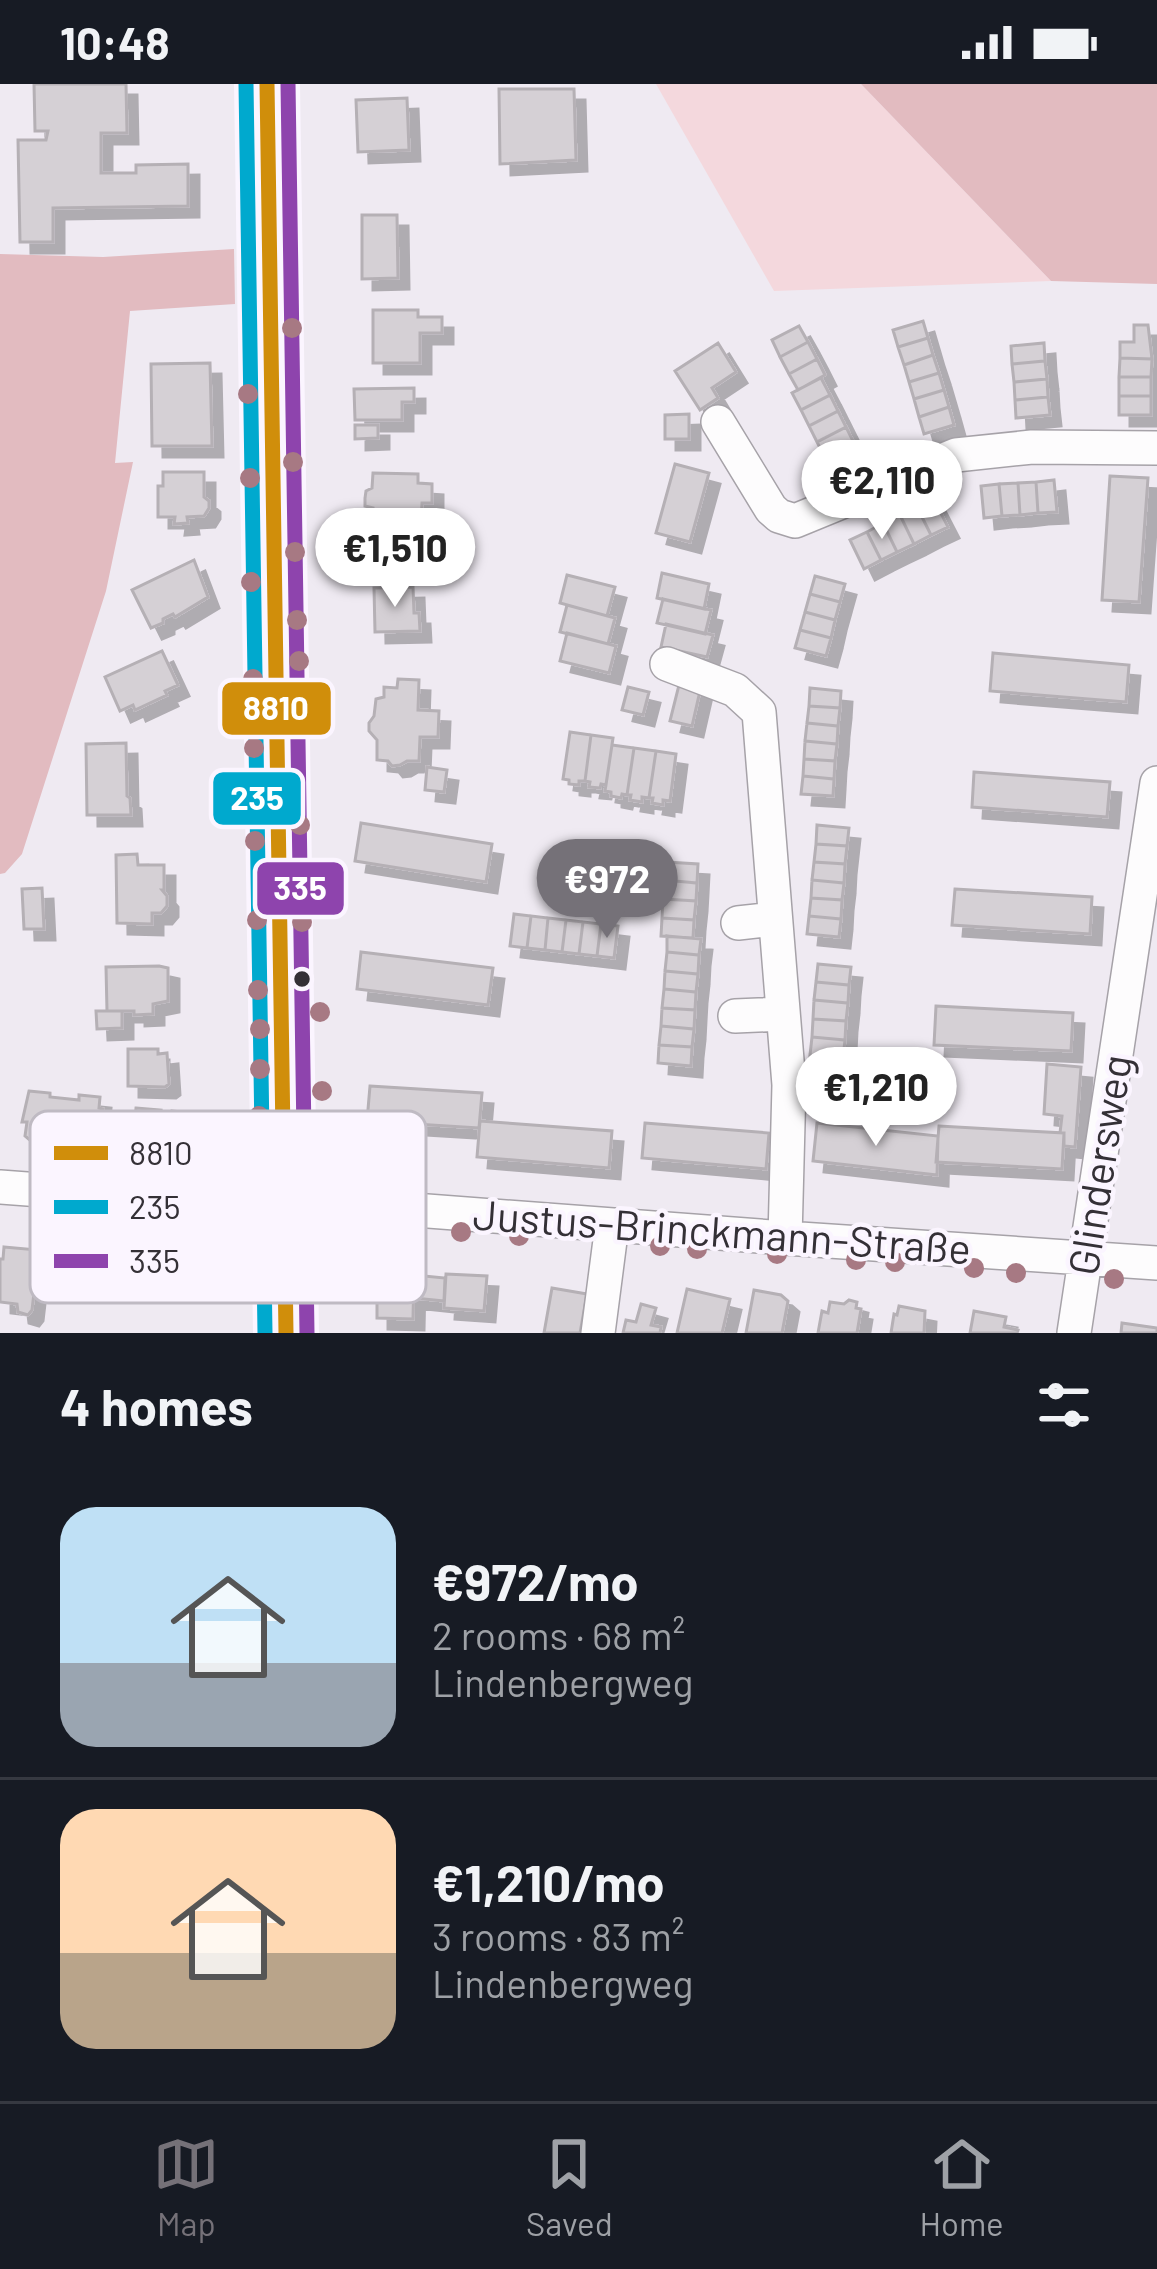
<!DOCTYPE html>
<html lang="en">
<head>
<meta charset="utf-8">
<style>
	body { margin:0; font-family:Barlow,sans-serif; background:#20242c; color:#f1f3f6; height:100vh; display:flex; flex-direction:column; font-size:45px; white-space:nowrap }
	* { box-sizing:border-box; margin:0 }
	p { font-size:39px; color:#9ea1a6 }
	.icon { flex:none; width:66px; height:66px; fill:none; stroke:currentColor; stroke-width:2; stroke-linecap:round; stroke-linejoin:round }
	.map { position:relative; height:1249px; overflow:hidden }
	.sheet { display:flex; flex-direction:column; background:#171b24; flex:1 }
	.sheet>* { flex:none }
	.price { position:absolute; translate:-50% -102px; padding:0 27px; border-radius:42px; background:#fff; color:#222; font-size:39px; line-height:78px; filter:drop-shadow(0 3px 6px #0008) }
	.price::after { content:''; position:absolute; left:50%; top:72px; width:36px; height:27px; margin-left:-18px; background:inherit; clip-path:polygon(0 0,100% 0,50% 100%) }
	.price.active { background:#757178; color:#fff }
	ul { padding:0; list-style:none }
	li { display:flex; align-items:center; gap:36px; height:300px; padding:0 60px }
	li+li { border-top:3px solid #363941 }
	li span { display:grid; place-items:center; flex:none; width:336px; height:240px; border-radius:36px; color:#555 }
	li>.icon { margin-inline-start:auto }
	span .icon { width:144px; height:144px; fill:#fffc; stroke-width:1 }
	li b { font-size:51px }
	h2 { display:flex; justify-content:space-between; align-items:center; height:144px; padding:0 60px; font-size:51px }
	.status { display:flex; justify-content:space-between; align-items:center; height:84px; padding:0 60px; background:#171b24; direction:ltr }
	.status svg { height:33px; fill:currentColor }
	.dock { display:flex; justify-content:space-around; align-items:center; height:168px; border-top:3px solid #363941; background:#171b24; font-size:33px; color:#9ea1a6 }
	.dock a { display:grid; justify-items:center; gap:6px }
	.dock .active { color:#757178 }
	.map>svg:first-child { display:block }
</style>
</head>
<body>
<div class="status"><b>10:48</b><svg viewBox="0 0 49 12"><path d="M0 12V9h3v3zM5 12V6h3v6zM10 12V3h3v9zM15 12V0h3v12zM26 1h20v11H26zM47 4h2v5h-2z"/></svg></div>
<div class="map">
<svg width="1157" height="1249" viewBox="0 0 1157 1249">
	<defs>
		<filter id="shadow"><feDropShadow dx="11" dy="11" stdDeviation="0" flood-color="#0004"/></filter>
	</defs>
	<rect width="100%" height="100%" fill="#efeaf2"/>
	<path fill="#f4d8dd" d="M656,0H861L1051,197L774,207Z"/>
	<path fill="#e2bbc0" d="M861,0H1157V200L1051,197Z
		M234,165L235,220L130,227L115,379L133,378L106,507L22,770L5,789L0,790V170L103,173Z"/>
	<path fill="#d5d0d5" stroke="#b5b0b5" stroke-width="3" filter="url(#shadow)" d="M34,0H126L127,49H101V89H136V81L188,80V122L53,124V158H20L18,56H46L48,47H35Z
		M499,5H574L576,76L500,80Z
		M407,14L409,66L358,68L356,16Z
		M362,131H397L398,194L362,195Z
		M373,226H418V233H442V249H420V279H373Z
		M923,237L928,254L898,263L893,246Z
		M1134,241H1148L1152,275L1120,274V258H1134Z
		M799,242L808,258L780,273L772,256Z
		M928,254L933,271L904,281L898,263Z
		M808,258L817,275L789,290L780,273Z
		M718,259L736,288L712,304L718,314L700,326L675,287Z
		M1044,259L1045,277L1012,280L1011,262Z
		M933,271L939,289L909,298L904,281Z
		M1120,274L1152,275L1151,293H1119Z
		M817,275L825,291L798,306L789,290Z
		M1045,277L1047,295L1014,298L1012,280Z
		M210,279L212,362H152L151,280Z
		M939,289L944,306L914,315L909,298Z
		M1119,293H1151V312H1119Z
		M821,294L830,311L801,326L792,309Z
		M1047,295L1048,313L1015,316L1014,298Z
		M414,304V318H402V336H355L354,305Z
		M944,306L949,323L919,333L914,315Z
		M830,311L838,327L809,342L801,326Z
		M1119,312H1151V331H1119Z
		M1048,313L1050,331L1016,334L1015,316Z
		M949,323L954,341L924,350L919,333Z
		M838,327L846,343L817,358L809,342Z
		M689,330V355H665V331Z
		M355,341H378V354L355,355Z
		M846,343L854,359L825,374L817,358Z
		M854,359L863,375L833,390L825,374Z
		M675,380L709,389L690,458L656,449Z
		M163,388H204V413L209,417V424L204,432L187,433L188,439L174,440L175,433H158V402H163Z
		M373,389L418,390V399L432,400V419H422L421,439L372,437L373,424L365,422V414L366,407L372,404Z
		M1110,392L1148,394L1139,518L1102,516Z
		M1054,396L1057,428L1038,429L1036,398Z
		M1036,398L1038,429L1020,431L1018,399Z
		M1018,399L1020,431L1002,432L999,400Z
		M999,400L1002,432L984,434L981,402Z
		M933,414L948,443L931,451L917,423Z
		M917,423L931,451L914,460L900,431Z
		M900,431L914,460L897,468L883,439Z
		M883,439L897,468L881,476L867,448Z
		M867,448L881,476L864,485L850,456Z
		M194,476L208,513L175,533L173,530L163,535V539L151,544L132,506Z
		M662,489L709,500L704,525L657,514Z
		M567,491L615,503L607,532L560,519Z
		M815,492L845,500L840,518L810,510Z
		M413,503L414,529H419L420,547L375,548L374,504Z
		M810,510L840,518L835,536L805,528Z
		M663,515L711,526L705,550L657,539Z
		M567,521L615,534L608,560L560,548Z
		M805,528L835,536L831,554L800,546Z
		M666,540L713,551L707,573L661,563Z
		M800,546L831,554L826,572L795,564Z
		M567,549L616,562L609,589L560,577Z
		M162,567L178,601L165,607L167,611L135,626L133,621L120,627L105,593Z
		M993,569L1129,581L1126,618L990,607Z
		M681,593L702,598L692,642L670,637Z
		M398,595L419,596L418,626L439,627L438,653H420L419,677H407L400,681L392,682L388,677L377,676V656L369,647V639L374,632L376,615L384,613V603L397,604Z
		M628,603L649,608L643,631L622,626Z
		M810,604L841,607L840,624L809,622Z
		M809,622L840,624L838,642L807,639Z
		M807,639L838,642L837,660L805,657Z
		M570,648L591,651L585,697H579V701L569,700V696L563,695Z
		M591,651L613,654L606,701L601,700L600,704L589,703L590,698L585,697Z
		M805,657L837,660L835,677L804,675Z
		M126,659L127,712L130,714L131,731H87L86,660Z
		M612,661L634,664L627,711L622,710L621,714L611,712V708L605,707Z
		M634,664L656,667L649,714L642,713V718L630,716L631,711H627Z
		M656,667L676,670L670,717L663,716V721L652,719L653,714H649Z
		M804,675L835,677L834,695L803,692Z
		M427,683L447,686L444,708L425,706Z
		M974,688L1110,698L1107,733L972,723Z
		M803,692L834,695L833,712L801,710Z
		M361,739L492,760L486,798L355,777Z
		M817,741L849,744L847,762L816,760Z
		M816,760L847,762L845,780L814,778Z
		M137,770L138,781H164V806H162L167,812V822L161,829H152V840L117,839L116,771Z
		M666,778L698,780L697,799L664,796Z
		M814,778L845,780L844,799L812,796Z
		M664,796L697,799L696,817L663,815Z
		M812,796L844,799L842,816L811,814Z
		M42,804L44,845H24L22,805Z
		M955,805L1092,813L1090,850L952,841Z
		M811,814L842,816L841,835L809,832Z
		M663,815L696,817L694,836L662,834Z
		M514,830L531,832L527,864L510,862Z
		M531,832L548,834L545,866L527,864Z
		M809,832L841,835L839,853L807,850Z
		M548,834L566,836L562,868L545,866Z
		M662,834L694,836L693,854L661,852Z
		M566,836L583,838L579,870L562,868Z
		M583,838L601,840L597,872L579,870Z
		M601,840L618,842L614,874L597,872Z
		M667,852L701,855L699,871L667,868Z
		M361,868L493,884L488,921L357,905Z
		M667,868L699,871L698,890L665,887Z
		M818,880L851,883L849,901L816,898Z
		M159,882L168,884V917L153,920V930L134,931V927H107L106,883Z
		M665,887L698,890L696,908L664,905Z
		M816,898L849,901L848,919L814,916Z
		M664,905L696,908L695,926L662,924Z
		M814,916L848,919L846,937L813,935Z
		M936,922L1073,929L1071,967L934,961Z
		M662,924L695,926L694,945L661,942Z
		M96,927H122V944L97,945Z
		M813,935L846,937L845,956L812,953Z
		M661,942L694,945L692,963L659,961Z
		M812,953L845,956L843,974L810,971Z
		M659,961L692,963L691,982L658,979Z
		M128,965H158V970L167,969L169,1000L165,1003L128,1002Z
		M810,971L843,974L842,992L808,990Z
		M1047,980L1081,983L1075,1063L1064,1062V1049H1060L1062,1032L1044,1030Z
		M370,1002L482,1009L479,1044L367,1037Z
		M29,1007L50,1009V1013L79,1016V1011L100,1013L99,1024L103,1025L97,1057L87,1062H80L75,1056L46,1054L41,1059L31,1057L25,1052L27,1038H22Z
		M136,1024L161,1026L157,1050L134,1047Z
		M172,1027L183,1028V1034L214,1035L211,1074L156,1069L158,1033L171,1035Z
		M480,1037L612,1047L609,1084L477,1073Z
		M645,1039L769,1049L766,1085L642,1074Z
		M817,1039L938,1052L937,1091L813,1077Z
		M939,1042L1064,1049L1062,1085L936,1078Z
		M4,1163L38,1166L36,1187L40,1190L39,1197L35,1200L32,1226L28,1231L18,1228L17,1220L0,1218V1175H3Z
		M377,1186H414L413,1235L377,1234Z
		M446,1190L487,1192L484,1227L444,1224Z
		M414,1191L445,1194L444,1217L414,1214Z
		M552,1204L587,1210L580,1249H544Z
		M687,1205L730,1215L722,1249H677Z
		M754,1206L781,1211L788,1217L782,1249H746Z
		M849,1216L857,1218L856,1224L861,1225L857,1249H818L822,1227L828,1229L830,1218L844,1220Z
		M641,1220L656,1224L651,1241L661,1243L660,1249H623L626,1236L636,1238Z
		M899,1222L925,1227L924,1249H891L894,1230L897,1231Z
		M974,1227L1006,1233L1004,1243L1018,1246L1017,1249H970Z
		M1122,1239L1157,1244V1249H1121Z"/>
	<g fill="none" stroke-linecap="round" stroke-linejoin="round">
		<g stroke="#a6a2a8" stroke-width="36">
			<path id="minor" d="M718,338L771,425L779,432L795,437L956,371L1032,363L1157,364
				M667,580L735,606L759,628L789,1001L785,1154
				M738,839L775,835
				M735,932L783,930
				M0,1103L241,1121L283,1116L785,1154L1157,1179
				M598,1249L612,1141
				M1074,1249L1157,699"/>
		</g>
		<g stroke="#c9c6ca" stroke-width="42">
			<path id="major" d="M267,0L286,1249"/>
		</g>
		<use href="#minor" stroke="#fdfcfd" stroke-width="33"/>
		<use href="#major" stroke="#eaeaef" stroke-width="39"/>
		<g stroke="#fbf5ff" stroke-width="24">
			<path id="bus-1" d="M267,0L286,1249"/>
		</g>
		<g stroke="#fbf5ff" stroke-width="24">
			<path id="bus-2" d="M246,0L265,1249"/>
		</g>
		<g stroke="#fbf5ff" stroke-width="24">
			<path id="bus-3" d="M288,0L307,1249"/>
		</g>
		<use href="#bus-1" stroke="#d08e0b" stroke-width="15"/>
		<use href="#bus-2" stroke="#00a9ce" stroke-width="15"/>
		<use href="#bus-3" stroke="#8e44ad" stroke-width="15"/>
	</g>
	<g fill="#a77983">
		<circle cx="292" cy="244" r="10"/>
		<circle cx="248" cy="310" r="10"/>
		<circle cx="293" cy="378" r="10"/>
		<circle cx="250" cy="394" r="10"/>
		<circle cx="295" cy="468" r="10"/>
		<circle cx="251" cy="498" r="10"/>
		<circle cx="297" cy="536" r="10"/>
		<circle cx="299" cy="577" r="10"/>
		<circle cx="253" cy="595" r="10"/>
		<circle cx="298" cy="640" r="10"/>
		<circle cx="254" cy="664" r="10"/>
		<circle cx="300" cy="741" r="10"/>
		<circle cx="255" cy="757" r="10"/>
		<circle cx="319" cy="797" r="10"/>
		<circle cx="257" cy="836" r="10"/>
		<circle cx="302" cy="838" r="10"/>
		<circle cx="258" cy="906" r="10"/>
		<circle cx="320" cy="928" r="10"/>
		<circle cx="260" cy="945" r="10"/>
		<circle cx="260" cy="985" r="10"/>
		<circle cx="322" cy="1007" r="10"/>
		<circle cx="259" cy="1032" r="10"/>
		<circle cx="461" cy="1148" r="10"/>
		<circle cx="519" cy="1152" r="10"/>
		<circle cx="660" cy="1162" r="10"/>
		<circle cx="697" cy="1165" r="10"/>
		<circle cx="777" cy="1170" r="10"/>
		<circle cx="856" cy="1176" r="10"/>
		<circle cx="895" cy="1178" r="10"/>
		<circle cx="974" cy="1184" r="10"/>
		<circle cx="1016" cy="1189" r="10"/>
		<circle cx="1114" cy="1195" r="10"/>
	</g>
	<circle fill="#343036" stroke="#fbf5ff" stroke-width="4.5" cx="302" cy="895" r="10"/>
	<g text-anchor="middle" stroke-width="9" stroke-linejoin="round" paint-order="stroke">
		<g font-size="42" fill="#343036" stroke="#fbf5ff">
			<text transform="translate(1100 1081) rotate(-81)" y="15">Glindersweg</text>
			<text transform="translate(722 1148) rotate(4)" y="15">Justus-Brinckmann-Straße</text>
		</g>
	</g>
	<rect x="30" y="1027" width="396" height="192" rx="18" fill="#fbf5ff" stroke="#bfbac3" stroke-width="3"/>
	<rect x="54" y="1062" width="54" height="14" fill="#d08e0b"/>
	<rect x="54" y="1116" width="54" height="14" fill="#00a9ce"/>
	<rect x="54" y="1170" width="54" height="14" fill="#8e44ad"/>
	<g font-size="33" fill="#343036">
		<text x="129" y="1081">8810</text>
		<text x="129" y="1135">235</text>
		<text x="129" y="1189">335</text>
	</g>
	<g stroke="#fbf5ff" stroke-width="4.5">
		<rect x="220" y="596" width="113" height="57" rx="12" fill="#d08e0b"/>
		<rect x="211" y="686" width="92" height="57" rx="12" fill="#00a9ce"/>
		<rect x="255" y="776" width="91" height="57" rx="12" fill="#8e44ad"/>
	</g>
	<g font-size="33" text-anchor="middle" font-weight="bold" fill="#fff">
		<text x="276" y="636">8810</text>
		<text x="257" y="726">235</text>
		<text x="300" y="816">335</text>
	</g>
</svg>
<b class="price" style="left:882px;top:458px">€2,110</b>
<b class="price" style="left:395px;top:526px">€1,510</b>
<b class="price active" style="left:607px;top:857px">€972</b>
<b class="price" style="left:876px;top:1065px">€1,210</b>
</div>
<section class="sheet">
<h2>4 homes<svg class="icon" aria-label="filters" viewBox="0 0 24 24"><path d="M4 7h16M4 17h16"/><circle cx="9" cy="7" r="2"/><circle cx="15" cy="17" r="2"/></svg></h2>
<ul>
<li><span style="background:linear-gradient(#bfe0f5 65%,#9aa5b1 0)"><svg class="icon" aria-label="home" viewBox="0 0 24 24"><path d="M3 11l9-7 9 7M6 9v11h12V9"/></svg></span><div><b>€972/mo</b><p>2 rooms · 68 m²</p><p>Lindenbergweg</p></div></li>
<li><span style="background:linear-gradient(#ffd9b3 60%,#b9a48a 0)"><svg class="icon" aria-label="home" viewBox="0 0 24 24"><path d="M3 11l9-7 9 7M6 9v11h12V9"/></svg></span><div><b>€1,210/mo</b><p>3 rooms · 83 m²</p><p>Lindenbergweg</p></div></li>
</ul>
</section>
<nav class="dock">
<a class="active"><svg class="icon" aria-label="map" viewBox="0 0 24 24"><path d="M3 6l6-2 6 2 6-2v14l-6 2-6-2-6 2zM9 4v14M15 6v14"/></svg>Map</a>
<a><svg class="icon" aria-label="saved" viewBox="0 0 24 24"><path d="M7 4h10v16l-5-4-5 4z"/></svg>Saved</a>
<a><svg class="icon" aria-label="home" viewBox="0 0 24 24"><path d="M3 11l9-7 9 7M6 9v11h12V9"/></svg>Home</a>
</nav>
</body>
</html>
